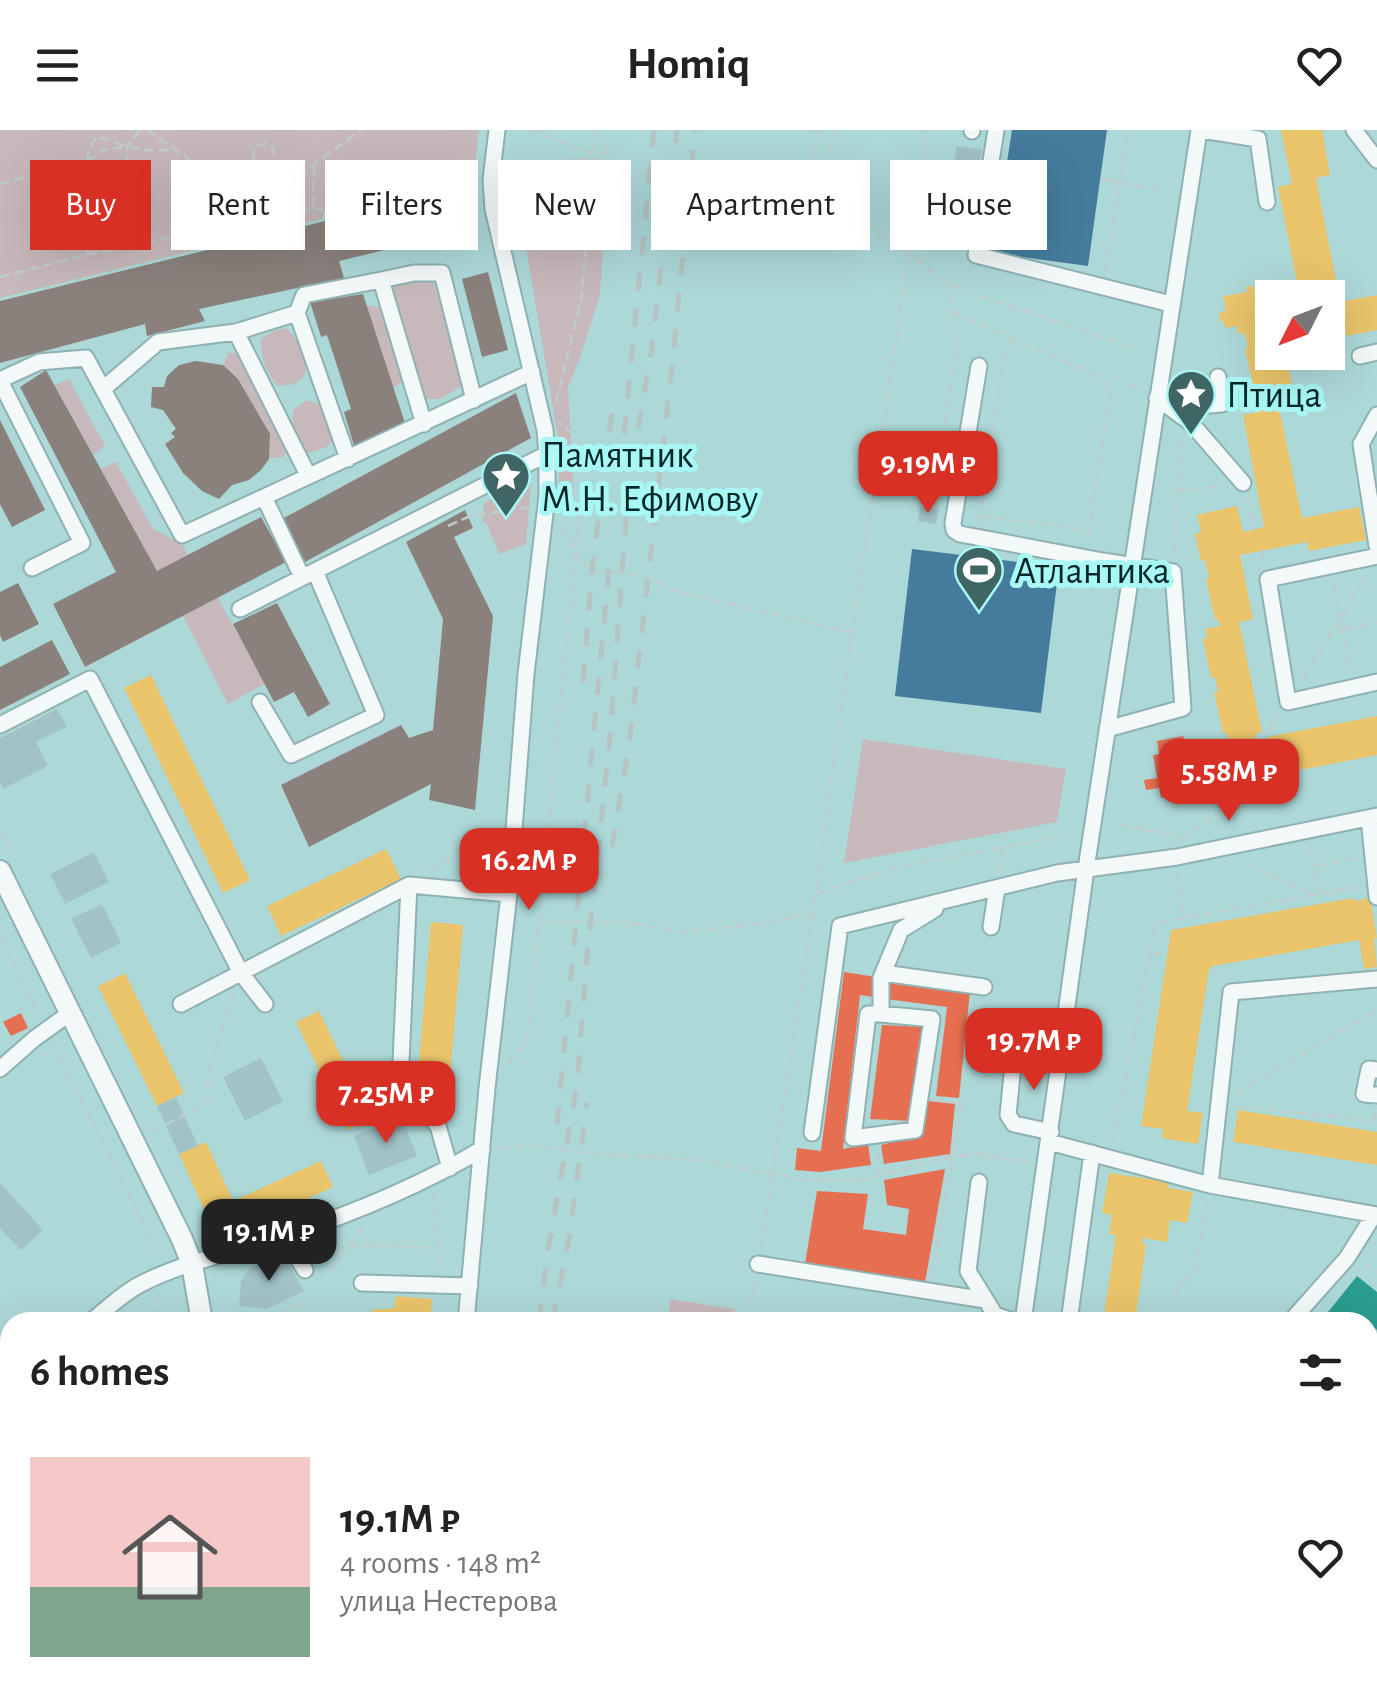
<!DOCTYPE html>
<html lang="en">
<head>
<meta charset="utf-8">
<style>
	body { margin:0; font-family:"Alegreya Sans",sans-serif; background:#f2f2f2; color:#222; height:100vh; display:flex; flex-direction:column; font-size:38px; white-space:nowrap }
	* { box-sizing:border-box; margin:0 }
	p { font-size:32px; color:#767676 }
	.icon { flex:none; width:55px; height:55px; fill:none; stroke:currentColor; stroke-width:2; stroke-linecap:round; stroke-linejoin:round }
	.map { position:relative; flex:1; overflow:hidden }
	.sheet { position:absolute; left:0px; top:1182px; width:1378px; height:392px; display:flex; flex-direction:column; background:#fff; border-radius:30px 30px 0 0; box-shadow:0 10px 40px #0002 }
	.sheet>* { flex:none }
	.hud { position:absolute; left:30px; top:30px; width:1318px; height:90px; display:flex; gap:20px }
	.needle { width:65px; rotate:228deg }
	.fabs { position:absolute; left:1255px; top:150px; display:grid; gap:20px }
	.fabs a { display:grid; place-items:center; width:90px; height:90px; border-radius:0px; background:#fff; box-shadow:0 10px 40px #0002; font-size:50px }
	.price { position:absolute; translate:-50% -85px; padding:0 22px; border-radius:20px; background:#d93025; color:#fff; font-size:32px; line-height:65px; filter:drop-shadow(0 2px 5px #0008) }
	.price::after { content:''; position:absolute; left:50%; top:60px; width:30px; height:22px; margin-left:-15px; background:inherit; clip-path:polygon(0 0,100% 0,50% 100%) }
	.price.current { background:#222; color:#fff }
	ul { padding:0; list-style:none }
	li { display:flex; align-items:center; gap:30px; height:250px; padding:0 30px }
	li span { display:grid; place-items:center; flex:none; width:280px; height:200px; border-radius:0px; color:#555 }
	li>.icon { margin-inline-start:auto }
	span .icon { width:120px; height:120px; fill:#fffc; stroke-width:1 }
	li b { font-size:42px }
	h2 { display:flex; justify-content:space-between; align-items:center; height:120px; padding:0 30px; font-size:42px }
	.pill { padding:0 35px; border-radius:0px; background:#fff; box-shadow:0 10px 40px #0002; font-size:35px; line-height:90px }
	.pill.current { background:#d93025; color:#fff }
	header { display:flex; justify-content:space-between; align-items:center; height:130px; padding:0 30px; background:#fff; font-size:45px; font-weight:700 }
	.map>svg:first-child { display:block }
</style>
</head>
<body>
<header><svg class="icon" aria-label="menu" viewBox="0 0 24 24"><path d="M4 6h16M4 12h16M4 18h16"/></svg>Homiq<svg class="icon" aria-label="heart" viewBox="0 0 24 24"><path d="M12 20l-8-8c-3-5 5-10 8-4 3-6 11-1 8 4z"/></svg></header>
<div class="map">
<svg width="1377" height="1573" viewBox="0 0 1377 1573">
	<rect width="100%" height="100%" fill="#add8d8"/>
	<path fill="#c7b9bb" d="M0,0H479L474,47L326,79L322,89L0,168Z
		M579,43L607,50L600,165L580,228L568,257L574,366L558,367L560,319L515,52Z
		M412,149L433,150L463,255L440,269H425L390,158Z
		M367,176L384,177L406,250L393,258Z
		M286,198C298,210 317,233 301,249C293,256 287,256 277,255C265,239 261,229 261,209L274,201Z
		M239,222L287,321L283,327L269,328L270,304L238,249L223,235L228,223Z
		M69,249L105,316L93,325L55,255Z
		M307,270C328,276 328,286 336,305L327,317L309,323C294,312 292,299 293,280Z
		M116,332L153,399L182,414L188,425L157,441L101,339Z
		M520,350L531,352L526,414L499,424L486,392L482,393L484,374L501,360Z
		M218,468L265,554L228,574L183,486Z
		M863,609L1066,639L1057,692L844,733Z
		M670,1169L735,1179L733,1192H668Z
		M1377,1362V1516L1368,1528V1365Z
		M0,1444L10,1452V1565H18L14,1573H0Z"/>
	<path fill="#e9c46a" d="M1281,0H1322L1330,45L1316,48L1340,172L1377,165V200L1346,206L1345,199L1328,202V168H1300L1278,57L1292,54Z
		M1253,156L1255,161L1260,160L1261,164L1268,162L1269,166H1272V222H1285L1296,274L1279,278L1302,388L1359,377L1366,410L1309,421L1307,412L1240,425L1253,489L1239,492L1262,602L1255,604L1257,614L1268,612L1267,607L1377,586V625L1274,645L1273,638L1244,643L1245,650L1220,654L1218,645L1212,646L1209,630L1219,628L1218,621L1230,619L1227,603L1223,604L1214,562H1218L1215,547L1211,548L1203,509L1207,508L1205,499L1220,496L1218,489L1215,490L1206,449L1209,448L1205,430L1201,431L1195,404L1201,402L1197,385L1237,376L1243,402L1264,397L1243,285L1259,282L1245,219L1248,217L1245,203L1238,204L1237,196L1225,198L1224,191L1220,192L1219,182L1226,181L1223,166L1247,162L1246,157Z
		M151,545L250,750L223,763L124,558Z
		M386,719L401,749L281,806L267,776Z
		M1353,768L1354,771L1370,768L1377,808H1374L1377,837L1364,839L1359,810L1213,836L1209,839L1187,981L1203,983L1198,1014L1162,1008L1163,999L1141,996L1171,800Z
		M431,792L463,795L448,970L416,968Z
		M125,843L184,963L157,976L98,856Z
		M319,881L371,988L348,1000L296,892Z
		M1238,980L1377,1002V1035L1233,1012Z
		M206,1012L233,1071L321,1031L333,1057L239,1100L229,1079L208,1088L179,1024Z
		M1109,1043L1169,1052L1168,1058L1193,1062L1187,1093L1170,1090L1167,1112L1143,1108L1142,1114H1146L1135,1192H1103L1116,1105L1109,1104L1112,1085L1102,1083Z
		M396,1166L432,1169L430,1192H369L372,1180L394,1178Z
		M10,1289V1345L0,1355V1299Z"/>
	<path fill="#e76f51" d="M1183,606L1185,613L1210,609L1211,615L1229,612L1230,619L1218,621L1219,628L1209,630L1212,646L1195,649L1197,661L1161,668L1159,658L1146,660L1144,650L1157,648L1153,625L1159,624L1157,611Z
		M844,842L876,847L873,867L860,865L843,1019L868,1014L871,1035L820,1042L795,1040L797,1018L821,1021Z
		M888,849L970,861L959,968L936,966L947,877L886,869Z
		M21,883L28,898L11,906L3,892Z
		M882,895L923,897L912,991L870,989Z
		M928,971L955,974L950,1024L884,1034L881,1015L923,1004Z
		M945,1039L924,1158L805,1134L817,1061L868,1064L863,1099L906,1105L909,1079L887,1075L884,1050Z
		M726,1565H837L836,1573H721L728,1567Z"/>
	<path fill="#2a9d8f" d="M1357,1146L1377,1162V1200L1363,1189L1360,1192H1320Z
		M1368,1260L1377,1267V1295L1368,1288Z"/>
	<path fill="#457b9d" d="M1012,0H1107L1088,136L993,123Z
		M912,419L1059,437L1041,583L895,566Z"/>
	<path fill="#8a817c" d="M468,61L476,98L339,131L344,148L199,179L205,191L147,206L145,194L0,233V171L329,90Z
		M488,142L508,220L482,227L462,149Z
		M363,164L405,293L355,319L344,282L351,279L327,205L321,207L310,172Z
		M196,231L223,235L238,249L270,304L269,329L261,340L249,350L232,355L219,369L202,361L183,343L165,314L175,307L171,303L176,299L163,280L151,277L152,257H164L167,246L179,235Z
		M46,240L157,441L261,387L286,432L85,537L53,474L116,442L20,257Z
		M516,263L531,308L305,432L282,389Z
		M0,290L45,380L12,397L0,374Z
		M465,380L473,398L454,407L493,486L475,680L429,670L431,654L309,717L281,655L401,595L409,608L433,600L443,489L406,412Z
		M18,453L39,494L3,512L0,505V462Z
		M277,473L330,574L308,587L294,562L274,572L233,494Z
		M52,510L70,544L0,580V537Z"/>
	<path fill="#a1c2c6" d="M957,16L982,20L977,49L952,45Z
		M920,377L938,380L936,394L918,391Z
		M57,579L67,597L36,612L48,636L3,659L0,653V608Z
		M94,722L109,752L65,774L50,744Z
		M102,774L121,813L91,828L71,789Z
		M261,928L283,971L245,991L223,947Z
		M176,967L198,1016L179,1024L157,976Z
		M402,987L417,1026L369,1045L354,1006Z
		M0,1053L43,1100L21,1120L0,1098Z
		M283,1124L304,1161L267,1179L239,1176L241,1151L249,1138Z"/>
	<g fill="none" stroke-linecap="round" stroke-linejoin="round">
		<g stroke="#8fb1b1" stroke-width="19">
			<path id="minor" d="M996,0L976,125L1171,174
				M1202,0L1258,9L1267,72
				M1354,0L1377,30
				M972,1V0
				M381,150L414,143H442L474,270
				M297,183L348,329
				M236,202L308,345
				M1360,226L1377,222
				M979,236L953,393L954,400L960,404L1103,431L1173,442L1183,578L1107,599
				M0,250L39,232L86,228L182,405L264,367L302,447
				M0,251L82,413L32,438
				M103,259L158,212L236,202L297,183L304,165L381,150L424,294
				M1157,268L1191,293L1243,353
				M1377,285L1361,314L1377,416
				M1191,293L1197,276L1222,274L1218,247
				M264,367L532,242
				M1377,426L1268,449L1288,572L1377,552
				M240,479L547,324
				M260,572L291,625L376,585L315,441
				M0,595L90,549L241,843L265,874
				M1369,688L1377,767
				M991,797L997,758
				M883,843L984,857
				M181,874L409,755
				M881,884L932,889L915,1000L853,1008L868,884H881V848L901,800L935,779
				M0,939L34,909L70,883
				M1377,940L1369,939L1364,964L1377,965
				M1051,1002L1014,994L1008,985L1012,945L1018,918L1030,914L1063,917
				M812,1003L840,796L1057,743L1177,727L1377,686
				M1049,1012L1210,1055L1377,1085
				M450,1038L438,996L400,953L409,755L509,764
				M979,1052L968,1141L995,1185L1016,1192
				M1210,1055L1231,862L1377,849
				M284,1106L305,1140
				M758,1134L985,1170
				M362,1153L470,1156
				M90,1192C106,1180 122,1164 139,1155C184,1131 237,1122 285,1106C354,1083 420,1056 482,1019
				M466,1192L487,958L509,764L526,544L547,366V324L545,300L493,79L491,50L497,0
				M1023,1192L1086,739L1199,0
				M1069,1192L1092,1023
				M1290,1192L1347,1128L1374,1085
				M0,1265L10,1256
				M0,1394H10
				M72,1565V1573
				M1113,1565L1117,1573
				M1176,1565L1187,1573
				M240,1573V1565
				M312,1573L313,1565
				M690,1573L691,1565
				M967,1573L968,1565
				M1010,1573L1011,1565"/>
		</g>
		<g stroke="#8fb1b1" stroke-width="24">
			<path id="major" d="M0,741L182,1109L192,1134L202,1192
				M198,1573V1565"/>
		</g>
		<path stroke="#bfcdcd" stroke-width="2.5" stroke-dasharray="10 5" stroke-linecap="butt" d="M140,0L127,17V33L119,42L107,47L93,43C84,27 87,21 97,7C109,9 119,15 131,17C145,21 160,20 175,20
			M147,0L207,42L262,75L271,86L313,78L335,82
			M529,0L594,24
			M817,0L814,39L819,59L831,76L857,96L922,133L943,151L975,164L1134,218
			M834,0C832,13 828,28 830,41C837,82 877,98 910,118
			M254,29L253,22L256,16L266,13L274,19L272,31
			M622,40L672,47L783,78L814,67L826,70
			M207,42L254,30L262,34L272,33L287,52
			M506,48L572,29L604,30L605,17
			M1100,49L1120,53L1127,0
			M0,54L86,31L97,26L101,20L126,17
			M263,74L288,53L361,0
			M313,76L314,36
			M200,100L246,67
			M87,123L106,49
			M1106,140L1120,53L1159,60
			M0,147L86,125L271,86
			M953,182L1098,246L1106,253L1110,263L1087,411
			M1129,254L1141,260
			M556,273L581,170L596,0
			M1178,361L1225,355
			M1247,367L1255,399
			M937,376L931,375L957,217L951,172L952,156
			M982,386L1088,400
			M979,393L1004,228L1011,209
			M448,396L468,387L528,377
			M561,396C572,410 576,433 593,440C598,442 604,442 610,442C630,445 654,446 671,460L850,502
			M1261,420L1264,433
			M1174,425L1181,308
			M1333,451L1350,542
			M1344,499L1377,493
			M1303,549L1367,445
			M1264,613L1263,606L1279,585
			M1118,694L1181,707
			M0,700L14,727
			M1182,711L1183,708L1271,648L1269,639
			M1311,718L1314,735
			M1260,740L1312,765
			M430,741L495,700
			M999,742L1005,702
			M1178,743L1184,788
			M817,764L897,737L1063,706
			M1320,764L1315,736L1356,728
			M542,792H623L684,802L765,793L812,784
			M0,805L38,883
			M1151,825L1168,822
			M1211,837L1221,849
			M53,913L155,1117V1131
			M508,934L527,912L586,319L560,292
			M1236,964L1377,880
			M934,969L961,973
			M1237,976L1373,991L1377,982
			M152,1001L208,973V946L234,863
			M1113,1011L1156,793L1358,757
			M500,1018L533,1016L597,1024L699,1030L810,1051L867,1049L953,1026L979,1024L1030,1032
			M877,1023L880,1045
			M434,1064L441,1141
			M349,1115L438,1118
			M761,1116L813,783L852,503L928,0
			M1363,1133L1377,1143
			M331,1141L362,1097
			M932,1146L962,973L971,969
			M156,1164L157,1192
			M267,1192L309,1169
			M441,1192V1174
			M748,1192L755,1149
			M1169,1192L1174,1163L1196,1138L1207,1073
			M1368,1445L1377,1442
			M837,1570H863
			M155,1573V1565
			M928,1573L929,1565"/>
		<use href="#minor" stroke="#f3f9f9" stroke-width="15"/>
		<use href="#major" stroke="#f3f9f9" stroke-width="20"/>
		<path stroke="#b6c3c3" stroke-width="5" stroke-dasharray="18 18" stroke-linecap="butt" d="M624,304L654,0
			M583,552L592,440L613,274
			M612,717L629,616L673,227L695,0
			M557,995L610,428
			M539,1192L548,1120L577,956L587,824L609,616L629,352L651,224L677,0
			M552,1192L570,1103L587,972
			M610,1565L612,1573
			M482,1573L483,1565"/>
	</g>
	<defs>
		<g id="sight-pin" transform="scale(2.5)"><path d="M0 17L-7.5 6A9.5 9.5 0 1 1 7.5 6Z" fill="#3f6565" stroke="#a8f8f6"/><path d="M0-6L1.8-2.2L6-1.7L2.9 1.2L3.7 5.4L0 3.3L-3.7 5.4L-2.9 1.2L-6-1.7L-1.8-2.2Z" fill="#fff"/></g>
		<g id="stadium-pin" transform="scale(2.5)"><path d="M0 17L-7.5 6A9.5 9.5 0 1 1 7.5 6Z" fill="#3f6565" stroke="#a8f8f6"/><path d="M0-5a6.5 5 0 1 0 0 10a6.5 5 0 1 0 0-10ZM-3.5-1.8h7v3.6h-7Z" fill="#fff"/></g>
	</defs>
	<g fill-rule="evenodd">
		<use href="#sight-pin" x="1191" y="264"/>
		<use href="#sight-pin" x="506" y="346"/>
		<use href="#stadium-pin" x="979" y="440"/>
	</g>
	<g text-anchor="middle" stroke-width="10" stroke-linejoin="round" paint-order="stroke">
		<g font-size="38" fill="#042727" stroke="#a8f8f6" text-anchor="start">
			<text x="1226" y="277">Птица</text>
			<text x="541" y="337">Памятник<tspan x="541" dy="44">М.Н. Ефимову</tspan></text>
			<text x="1014" y="453">Атлантика</text>
		</g>
	</g>
</svg>
<div class="fabs">
<a><svg class="needle" viewBox="-14 -14 28 28"><path d="M0-13l5 13h-10z" fill="#e53935"/><path d="M0 13l5-13h-10z" fill="#767676"/></svg></a>
</div>
<b class="price" style="left:928px;top:386px">9.19M ₽</b>
<b class="price" style="left:1229px;top:694px">5.58M ₽</b>
<b class="price" style="left:529px;top:783px">16.2M ₽</b>
<b class="price" style="left:1034px;top:963px">19.7M ₽</b>
<b class="price" style="left:386px;top:1016px">7.25M ₽</b>
<b class="price current" style="left:269px;top:1154px">19.1M ₽</b>
<div class="hud">
<a class="pill current">Buy</a>
<a class="pill">Rent</a>
<a class="pill">Filters</a>
<a class="pill">New</a>
<a class="pill">Apartment</a>
<a class="pill">House</a>
</div>
<section class="sheet">
<h2>6 homes<svg class="icon" aria-label="filters" viewBox="0 0 24 24"><path d="M4 7h16M4 17h16"/><circle cx="9" cy="7" r="2"/><circle cx="15" cy="17" r="2"/></svg></h2>
<ul>
<li><span style="background:linear-gradient(#f6c9c9 65%,#7fa58c 0)"><svg class="icon" aria-label="home" viewBox="0 0 24 24"><path d="M3 11l9-7 9 7M6 9v11h12V9"/></svg></span><div><b>19.1M ₽</b><p>4 rooms · 148 m²</p><p>улица Нестерова</p></div><svg class="icon" aria-label="heart" viewBox="0 0 24 24"><path d="M12 20l-8-8c-3-5 5-10 8-4 3-6 11-1 8 4z"/></svg></li>
</ul>
</section>
</div>
</body>
</html>
